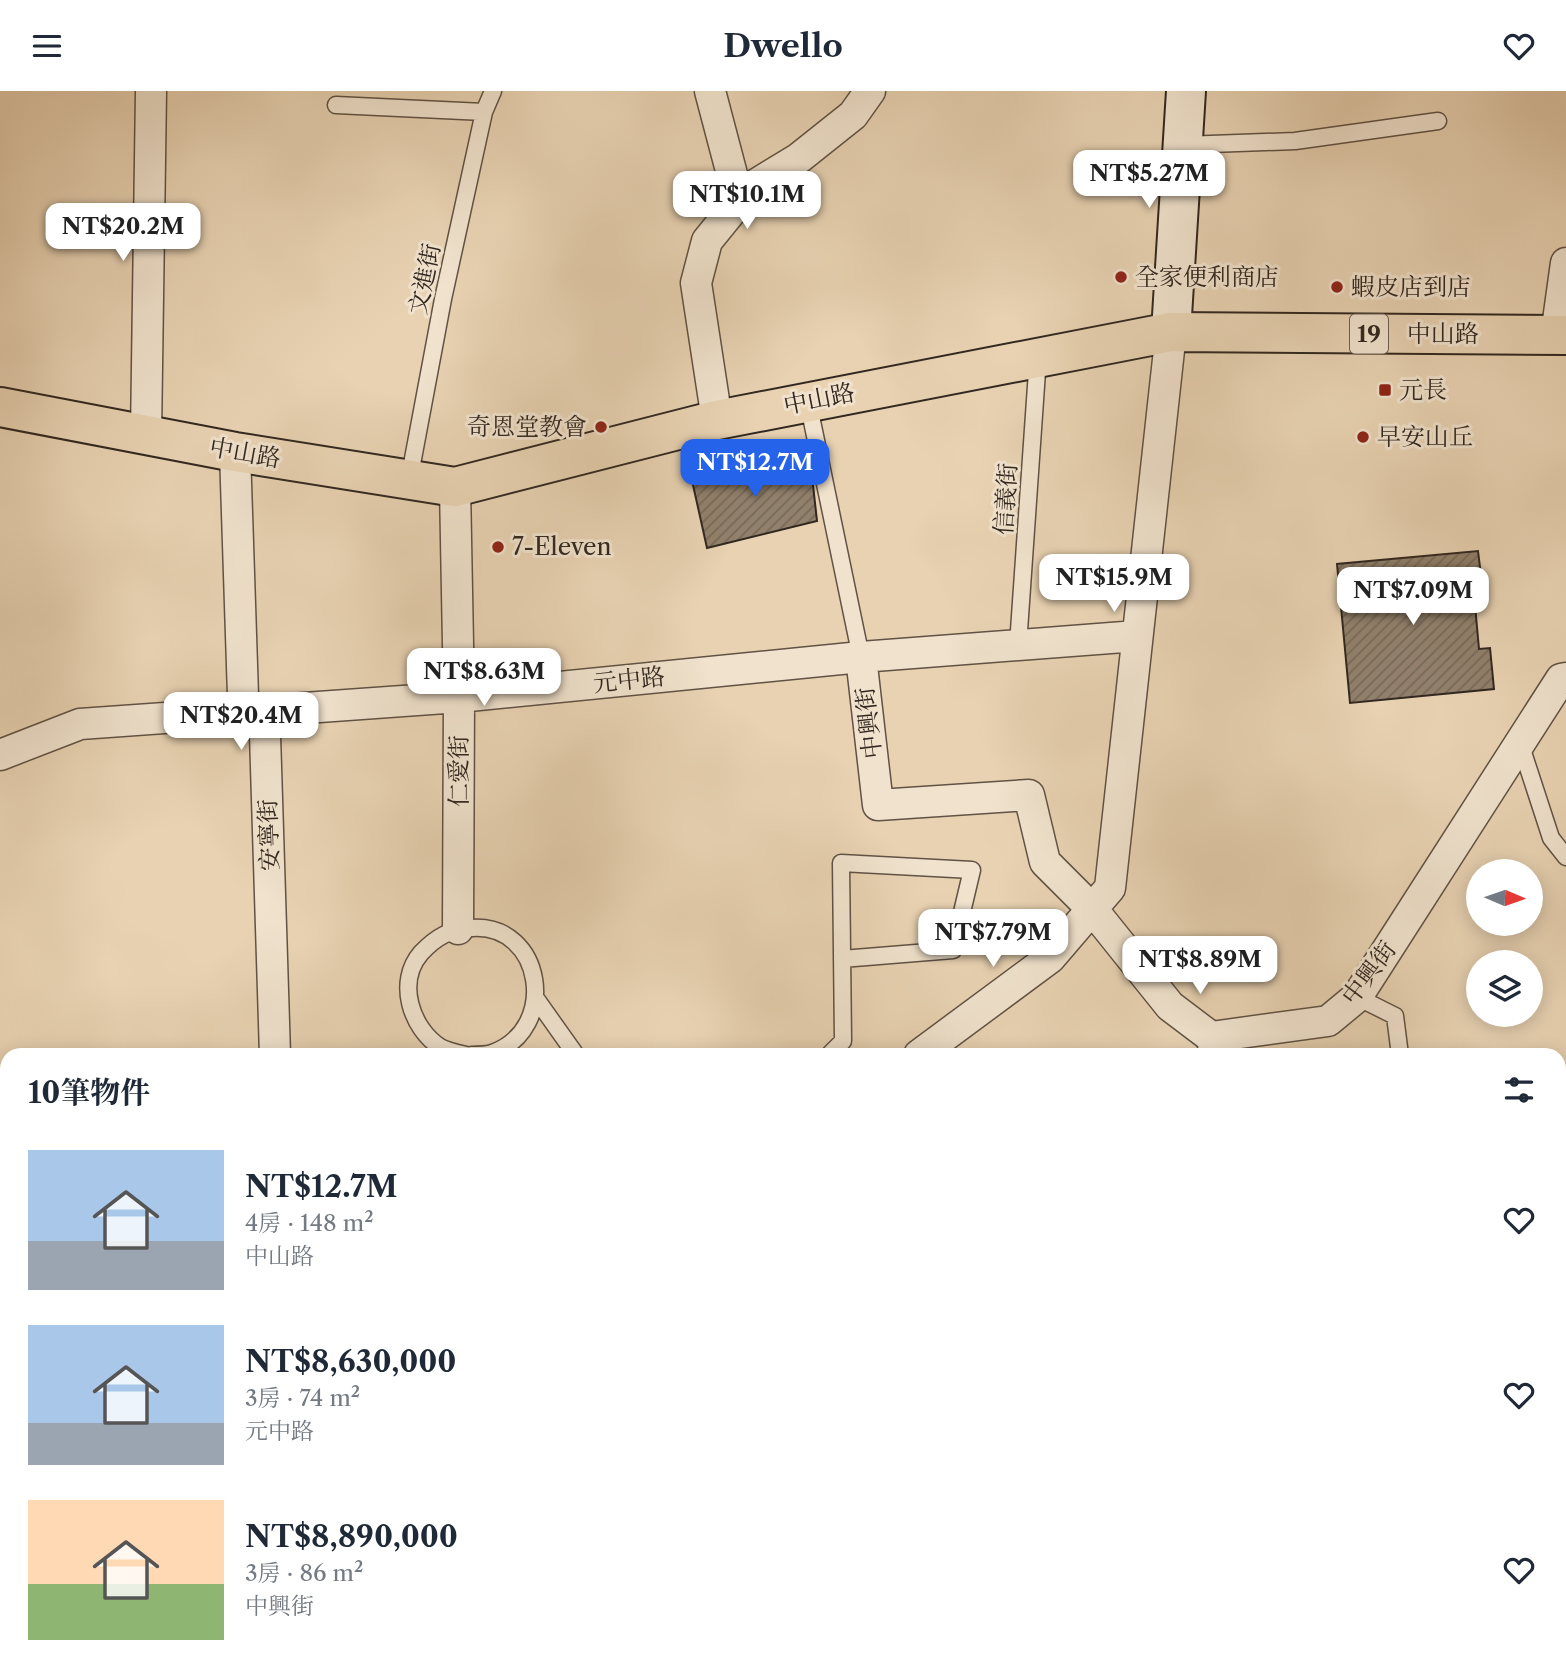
<!DOCTYPE html>
<html lang="zh-TW">
<head>
<meta charset="utf-8">
<style>
	body { margin:0; font-family:"Libre Caslon Text","Noto Serif TC",serif; background:#f6f6f7; color:#1f2937; height:100vh; display:flex; flex-direction:column; font-size:26px; white-space:nowrap }
	* { box-sizing:border-box; margin:0 }
	p { font-size:23px; color:#747a83 }
	.icon { flex:none; width:38px; height:38px; fill:none; stroke:currentColor; stroke-width:2; stroke-linecap:round; stroke-linejoin:round }
	.map { position:relative; flex:1; overflow:hidden }
	.drawer { position:absolute; left:0px; top:957px; width:1566px; height:625px; display:flex; flex-direction:column; background:#fff; border-radius:21px 21px 0 0; box-shadow:0 4px 18px #0003 }
	.drawer>* { flex:none }
	.needle { width:46px; rotate:92deg }
	.tools { position:absolute; left:1466px; top:768px; display:grid; gap:14px }
	.tools a { display:grid; place-items:center; width:77px; height:77px; border-radius:50%; background:#fff; box-shadow:0 4px 18px #0003; font-size:35px }
	.price { position:absolute; translate:-50% -60px; padding:0 16px; border-radius:14px; background:#fff; color:#222; font-size:23px; line-height:46px; filter:drop-shadow(0 2px 4px #0008) }
	.price::after { content:''; position:absolute; left:50%; top:42px; width:21px; height:16px; margin-left:-10px; background:inherit; clip-path:polygon(0 0,100% 0,50% 100%) }
	.price.current { background:#2563eb; color:#fff }
	ul { padding:0; list-style:none }
	li { display:flex; align-items:center; gap:21px; height:175px; padding:0 28px }
	li span { display:grid; place-items:center; flex:none; width:196px; height:140px; border-radius:0px; color:#555 }
	li>.icon { margin-inline-start:auto }
	span .icon { width:84px; height:84px; fill:#fffc; stroke-width:1 }
	li b { font-size:30px }
	h2 { display:flex; justify-content:space-between; align-items:center; height:84px; padding:0 28px; font-size:30px }
	header { display:flex; justify-content:space-between; align-items:center; height:91px; padding:0 28px; background:#fff; font-size:32px; font-weight:700 }
	.map>svg:first-child { display:block }
</style>
</head>
<body>
<header><svg class="icon" aria-label="menu" viewBox="0 0 24 24"><path d="M4 6h16M4 12h16M4 18h16"/></svg>Dwello<svg class="icon" aria-label="heart" viewBox="0 0 24 24"><path d="M12 20l-8-8c-3-5 5-10 8-4 3-6 11-1 8 4z"/></svg></header>
<div class="map">
<svg width="1566" height="1581" viewBox="0 0 1566 1581">
	<defs>
		<pattern id="building-hatch" width="6" height="6" patternUnits="userSpaceOnUse" patternTransform="scale(1.75)"><rect width="6" height="6" fill="#91806c"/><path d="M-1 1l2-2M0 6l6-6M5 7l2-2" fill="none" stroke="#776958"/></pattern>
	</defs>
	<rect width="100%" height="100%" fill="#e8d2b2"/>
	<filter id="stains"><feTurbulence type="fractalNoise" baseFrequency=".00286" numOctaves="4"/><feColorMatrix values="0 0 0 0 .2 0 0 0 0 .09 0 0 0 0 .02 0 0 0 .5 -.17"/></filter>
	<radialGradient id="worn" r=".72"><stop offset=".6" stop-color="#630" stop-opacity="0"/><stop offset="1" stop-color="#630" stop-opacity=".3"/></radialGradient>
	<path fill="url(#building-hatch)" stroke="#322820" stroke-width="2" d="M786,361L811,376L817,430L707,457L691,385Z
		M1478,460L1482,492H1473L1479,558L1490,557L1494,598L1350,612L1337,473Z"/>
	<g fill="none" stroke-linecap="round" stroke-linejoin="round">
		<g stroke="#605244" stroke-width="19">
			<path id="lane" d="M336,14L484,21
				M1183,54L1295,50L1438,30
				M808,311L861,566
				M409,389L443,208L484,21L493,0
				M1018,554L1038,266
				M1520,652L1551,747L1566,766
				M1357,906L1395,925L1400,964
				M537,909L576,964
				M466,964C457,962 447,960 440,956C411,937 396,891 421,862C436,846 450,838 472,837C543,832 560,938 492,962C486,964 478,964 471,964
				M829,964L843,950L841,772L972,779L953,859L842,868
				M1204,964L1211,946"/>
		</g>
		<g stroke="#605244" stroke-width="33">
			<path id="street" d="M710,0L739,110
				M1556,244L1566,172
				M717,329L696,192L707,150L750,97L799,67L853,24L870,0
				M146,344L151,0
				M235,361L243,605L265,644L275,964
				M455,396L459,606L458,838
				M861,566L878,714L1029,704L1045,771L1093,819L1170,915L1211,946L1328,930L1357,906L1561,588L1566,587
				M0,664L80,633L459,606L861,566L1137,545
				M919,964L1050,867L1110,797L1171,241
				M0,1040L7,1039
				M1559,1131L1566,1127
				M194,1581L197,1575"/>
		</g>
		<g stroke="#322820" stroke-width="42">
			<path id="secondary" d="M1171,241L1186,0"/>
		</g>
		<g stroke="#322820" stroke-width="42">
			<path id="primary" d="M0,316L235,361L455,396L717,329L1171,241L1566,244"/>
		</g>
		<use href="#lane" stroke="#f0e2cd" stroke-width="16"/>
		<use href="#street" stroke="#f0e2cd" stroke-width="30"/>
		<use href="#secondary" stroke="#f0e2cd" stroke-width="38"/>
		<use href="#primary" stroke="#e8d2b2" stroke-width="38"/>
	</g>
	<g fill="#8f2418" stroke="#f0e2cd" stroke-width="2.5">
		<circle cx="1121" cy="186" r="7"/>
		<circle cx="1337" cy="196" r="7"/>
		<rect x="1378" y="292" width="14" height="14" rx="3.5"/>
		<circle cx="601" cy="336" r="7"/>
		<circle cx="1363" cy="346" r="7"/>
		<circle cx="498" cy="456" r="7"/>
	</g>
	<g text-anchor="middle" stroke-width="6" stroke-linejoin="round" paint-order="stroke">
		<rect fill="#f0e2cd" stroke="#6b6054" stroke-width="2" x="1350" y="223.5" width="38" height="39" rx="5"/>
		<g font-size="23" font-weight="bold" fill="#322820">
			<text x="1369" y="251">19</text>
		</g>
		<g font-size="24" fill="#322820" stroke="#f0e2cd" text-anchor="start">
			<text x="1135" y="194">全家便利商店</text>
			<text x="1351" y="204">蝦皮店到店</text>
			<text x="1399" y="307">元長</text>
			<text x="587" y="344" text-anchor="end">奇恩堂教會</text>
			<text x="1377" y="354">早安山丘</text>
			<text x="512" y="464">7-Eleven</text>
		</g>
		<g font-size="24" fill="#322820" stroke="#f0e2cd">
			<text transform="translate(425 188) rotate(-78)" y="8">文進街</text>
			<text x="1443" y="251">中山路</text>
			<text transform="translate(819 308) rotate(-11)" y="8">中山路</text>
			<text transform="translate(245 362) rotate(10)" y="8">中山路</text>
			<text transform="translate(1006 408) rotate(-86)" y="8">信義街</text>
			<text transform="translate(629 589) rotate(-6)" y="8">元中路</text>
			<text transform="translate(869 632) rotate(-97)" y="8">中興街</text>
			<text transform="translate(459 680) rotate(-90)" y="8">仁愛街</text>
			<text transform="translate(269 744) rotate(-92)" y="8">安寧街</text>
			<text transform="translate(1369 882) rotate(-53)" y="8">中興街</text>
		</g>
	</g>
	<rect width="100%" height="100%" filter="url(#stains)"/>
	<rect width="100%" height="100%" fill="url(#worn)"/>
</svg>
<div class="tools">
<a><svg class="needle" viewBox="-14 -14 28 28"><path d="M0-13l5 13h-10z" fill="#e53935"/><path d="M0 13l5-13h-10z" fill="#747a83"/></svg></a>
<a><svg class="icon" aria-label="layers" viewBox="0 0 24 24"><path d="M12 4l9 5-9 5-9-5zM3 14l9 5 9-5"/></svg></a>
</div>
<b class="price" style="left:1149px;top:119px">NT$5.27M</b>
<b class="price" style="left:747px;top:140px">NT$10.1M</b>
<b class="price" style="left:123px;top:172px">NT$20.2M</b>
<b class="price current" style="left:755px;top:408px">NT$12.7M</b>
<b class="price" style="left:1114px;top:523px">NT$15.9M</b>
<b class="price" style="left:1413px;top:536px">NT$7.09M</b>
<b class="price" style="left:484px;top:617px">NT$8.63M</b>
<b class="price" style="left:241px;top:661px">NT$20.4M</b>
<b class="price" style="left:993px;top:878px">NT$7.79M</b>
<b class="price" style="left:1200px;top:905px">NT$8.89M</b>
<section class="drawer">
<h2>10筆物件<svg class="icon" aria-label="filters" viewBox="0 0 24 24"><path d="M4 7h16M4 17h16"/><circle cx="9" cy="7" r="2"/><circle cx="15" cy="17" r="2"/></svg></h2>
<ul>
<li><span style="background:linear-gradient(#a9c7e8 65%,#9aa5b1 0)"><svg class="icon" aria-label="home" viewBox="0 0 24 24"><path d="M3 11l9-7 9 7M6 9v11h12V9"/></svg></span><div><b>NT$12.7M</b><p>4房 · 148 m²</p><p>中山路</p></div><svg class="icon" aria-label="heart" viewBox="0 0 24 24"><path d="M12 20l-8-8c-3-5 5-10 8-4 3-6 11-1 8 4z"/></svg></li>
<li><span style="background:linear-gradient(#a9c7e8 70%,#9aa5b1 0)"><svg class="icon" aria-label="home" viewBox="0 0 24 24"><path d="M3 11l9-7 9 7M6 9v11h12V9"/></svg></span><div><b>NT$8,630,000</b><p>3房 · 74 m²</p><p>元中路</p></div><svg class="icon" aria-label="heart" viewBox="0 0 24 24"><path d="M12 20l-8-8c-3-5 5-10 8-4 3-6 11-1 8 4z"/></svg></li>
<li><span style="background:linear-gradient(#ffd9b3 60%,#8fb573 0)"><svg class="icon" aria-label="home" viewBox="0 0 24 24"><path d="M3 11l9-7 9 7M6 9v11h12V9"/></svg></span><div><b>NT$8,890,000</b><p>3房 · 86 m²</p><p>中興街</p></div><svg class="icon" aria-label="heart" viewBox="0 0 24 24"><path d="M12 20l-8-8c-3-5 5-10 8-4 3-6 11-1 8 4z"/></svg></li>
</ul>
</section>
</div>
</body>
</html>
